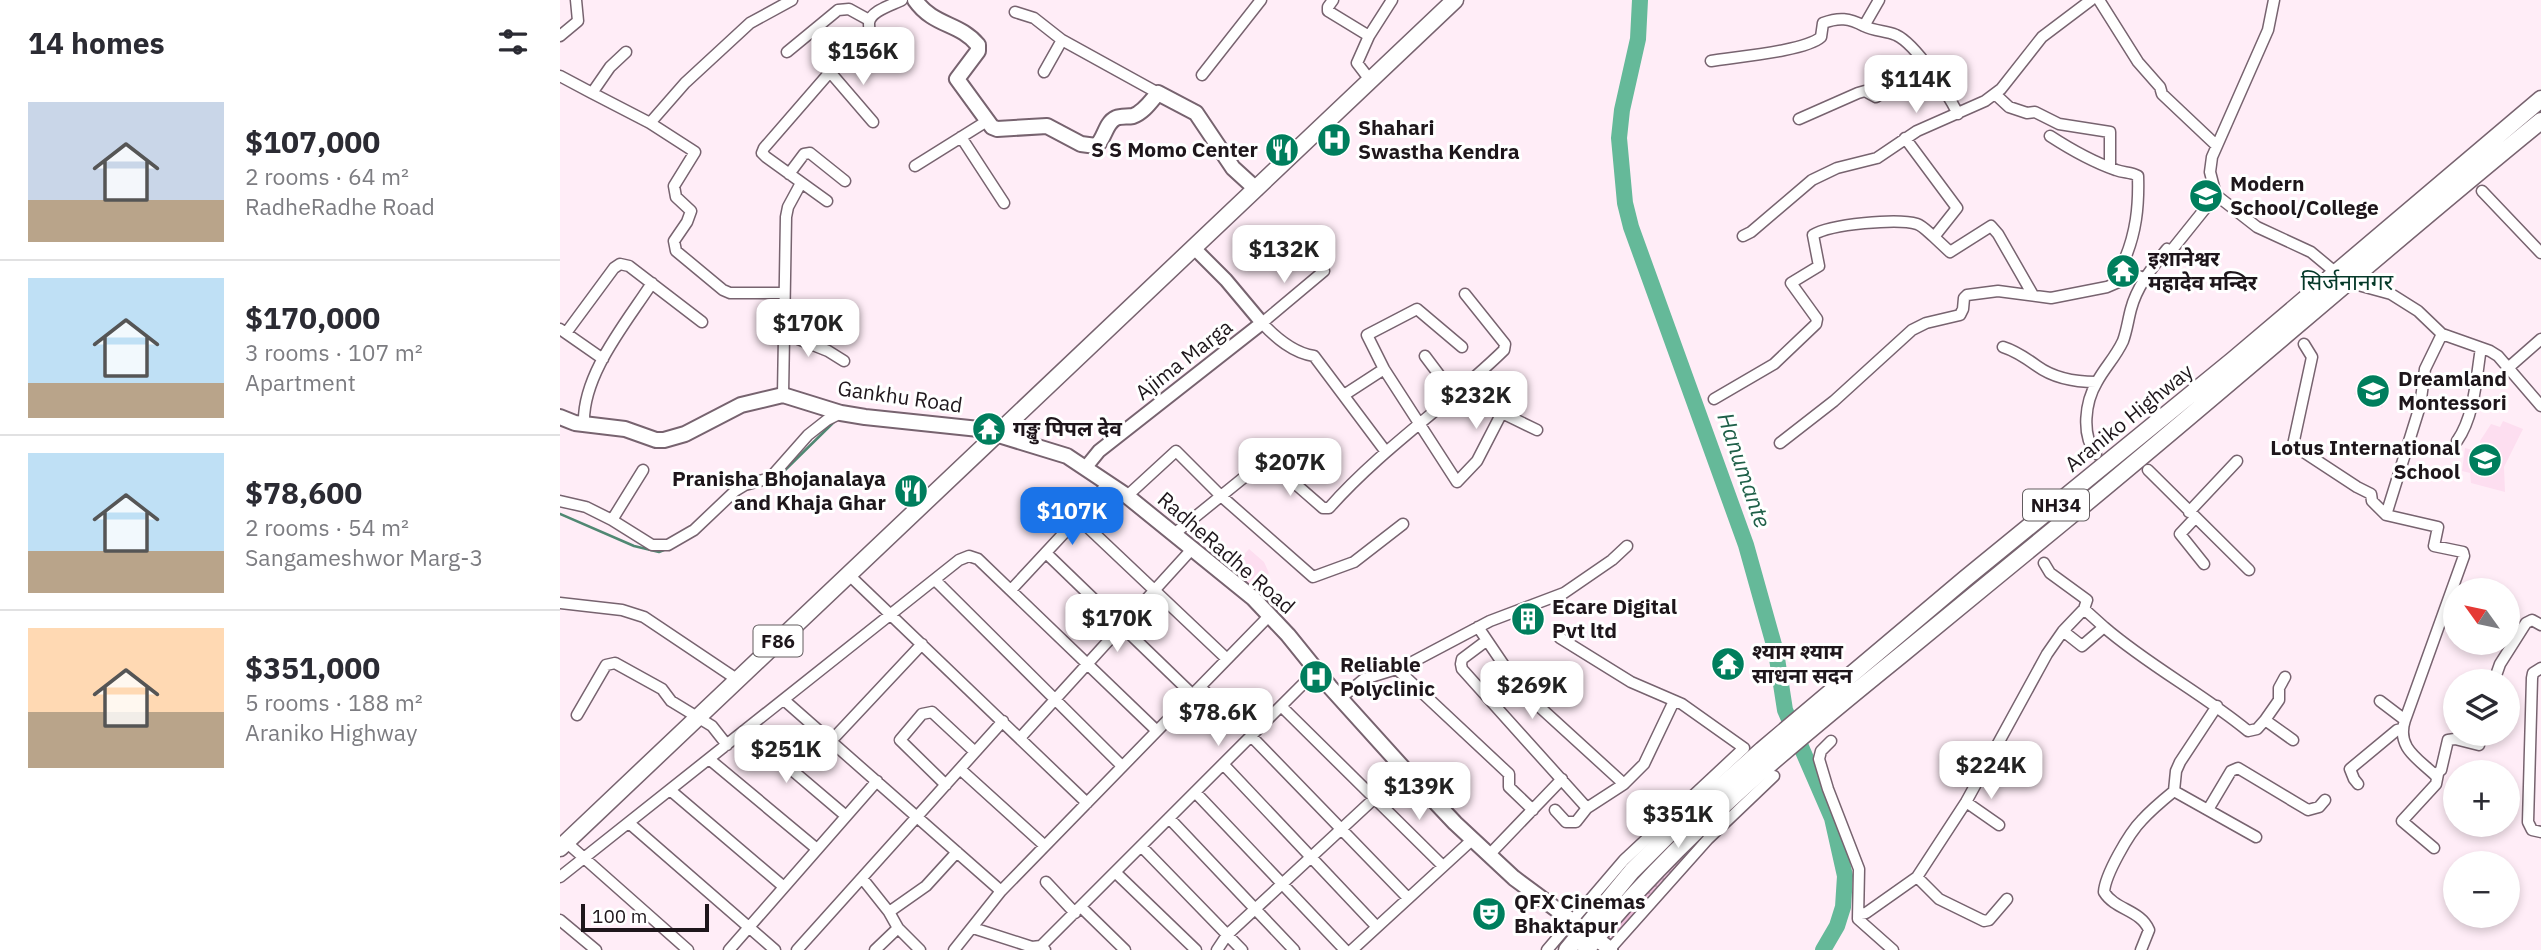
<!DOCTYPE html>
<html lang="en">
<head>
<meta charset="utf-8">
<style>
	body { margin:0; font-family:"IBM Plex Sans","Noto Sans Devanagari",sans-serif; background:#f2f2f3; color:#2b2b33; height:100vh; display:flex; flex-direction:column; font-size:26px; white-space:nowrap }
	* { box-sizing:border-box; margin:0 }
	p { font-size:23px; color:#7c7c81 }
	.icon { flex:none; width:38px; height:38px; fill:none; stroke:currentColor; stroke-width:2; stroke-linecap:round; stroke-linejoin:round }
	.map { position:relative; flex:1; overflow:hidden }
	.side { display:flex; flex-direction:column; background:#fff; width:560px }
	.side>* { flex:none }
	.needle { width:46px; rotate:303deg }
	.fabs { position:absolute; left:1883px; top:578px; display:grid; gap:14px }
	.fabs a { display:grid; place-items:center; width:77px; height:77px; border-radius:50%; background:#fff; box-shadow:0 4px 10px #0003; font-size:35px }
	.scale { position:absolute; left:21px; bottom:18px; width:128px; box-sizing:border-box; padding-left:7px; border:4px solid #1e161b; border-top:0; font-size:19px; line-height:24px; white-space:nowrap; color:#1e161b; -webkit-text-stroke:5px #fff; paint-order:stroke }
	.price { position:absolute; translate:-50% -60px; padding:0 16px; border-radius:14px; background:#fff; color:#222; font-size:23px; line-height:46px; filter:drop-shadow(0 2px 4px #0008) }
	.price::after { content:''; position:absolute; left:50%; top:42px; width:21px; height:16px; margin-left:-10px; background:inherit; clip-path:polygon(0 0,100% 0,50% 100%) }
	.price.on { background:#1a73e8; color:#fff }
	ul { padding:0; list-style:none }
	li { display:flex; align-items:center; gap:21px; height:175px; padding:0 28px }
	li+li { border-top:2px solid #e1e1e2 }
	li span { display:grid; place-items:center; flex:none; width:196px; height:140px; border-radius:0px; color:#555 }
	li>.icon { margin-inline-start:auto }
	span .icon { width:84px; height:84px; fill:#fffc; stroke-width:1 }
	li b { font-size:30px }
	h2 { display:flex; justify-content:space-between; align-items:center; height:84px; padding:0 28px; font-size:30px }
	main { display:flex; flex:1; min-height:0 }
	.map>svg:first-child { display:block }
</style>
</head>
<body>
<main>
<section class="side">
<h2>14 homes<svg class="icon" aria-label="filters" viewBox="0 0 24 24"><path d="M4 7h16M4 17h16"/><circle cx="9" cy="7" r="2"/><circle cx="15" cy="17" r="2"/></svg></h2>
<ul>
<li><span style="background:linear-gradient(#c9d6e8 70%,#b9a48a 0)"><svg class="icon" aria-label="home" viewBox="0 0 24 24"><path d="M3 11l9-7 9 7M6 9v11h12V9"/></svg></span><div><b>$107,000</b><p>2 rooms · 64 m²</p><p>RadheRadhe Road</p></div></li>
<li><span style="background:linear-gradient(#bfe0f5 75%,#b9a48a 0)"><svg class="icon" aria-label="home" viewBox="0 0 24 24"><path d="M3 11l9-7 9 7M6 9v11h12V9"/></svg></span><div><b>$170,000</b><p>3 rooms · 107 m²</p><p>Apartment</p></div></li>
<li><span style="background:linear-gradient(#bfe0f5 70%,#b9a48a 0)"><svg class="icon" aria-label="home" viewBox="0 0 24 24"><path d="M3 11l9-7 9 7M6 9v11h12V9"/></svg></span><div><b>$78,600</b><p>2 rooms · 54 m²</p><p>Sangameshwor Marg-3</p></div></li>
<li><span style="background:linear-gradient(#ffd9b3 60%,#b9a48a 0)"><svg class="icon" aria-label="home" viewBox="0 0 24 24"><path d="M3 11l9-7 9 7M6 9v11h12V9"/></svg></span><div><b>$351,000</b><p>5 rooms · 188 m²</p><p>Araniko Highway</p></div></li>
</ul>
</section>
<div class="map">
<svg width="1981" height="950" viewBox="0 0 1981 950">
	<defs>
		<pattern id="grass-dots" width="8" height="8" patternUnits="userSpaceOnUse" patternTransform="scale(1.75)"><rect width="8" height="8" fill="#efbfdb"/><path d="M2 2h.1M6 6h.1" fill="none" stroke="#cca3bb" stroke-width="1.8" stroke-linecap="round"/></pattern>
	</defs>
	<rect width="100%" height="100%" fill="#ffedf7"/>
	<path fill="#fddef0" d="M773,129L786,138L776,152L762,142Z
		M1803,375L1831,388L1822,408L1794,394Z
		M1943,421L1963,429L1944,467L1945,492L1911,483L1910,473L1902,471L1905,448L1920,452V441L1931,424L1940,427Z
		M689,549L704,562L709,573L700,587L685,584L669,571Z"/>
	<path fill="url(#grass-dots)" d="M1208,775L1052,940L1050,939C1060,918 1082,899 1099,882C1135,845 1170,810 1208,775Z"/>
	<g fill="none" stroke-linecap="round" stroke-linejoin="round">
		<path stroke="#508873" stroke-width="2.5" d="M214,478L218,477L275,421
			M171,501L182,492
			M0,514L74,546L99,552L104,550"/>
		<path stroke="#65b999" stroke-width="16" d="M1080,0L1078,39L1062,110L1059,138L1065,203L1071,227L1186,545L1216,652L1225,710L1272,818L1285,876L1283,907L1277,926L1263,950"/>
		<g stroke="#77636f" stroke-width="13">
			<path id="minor" d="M773,0L768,7V11L809,36L797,63L810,80
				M1319,0L1304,26C1314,31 1326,31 1336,35C1356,44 1388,94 1398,114
				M1539,0L1578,62L1600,87L1602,94L1656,145
				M1714,0L1708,30L1652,157L1650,172L1656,195L1697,227L1751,252L1787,282L1831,294L1858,311L1882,334L1930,351L1938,356L1981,406
				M455,12L474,18L502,40L598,93
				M0,36L18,21L16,0
				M809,36L832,0
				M66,52L50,67L32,93L90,123L135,152L114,186L116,197L131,211L127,222L114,241L116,251L163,290L170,293H223
				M227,52L278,10L289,9L309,20
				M1151,61C1174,57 1246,51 1261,37L1263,23C1279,17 1289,18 1304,26
				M270,72L313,122
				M484,72L502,40
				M642,75L701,0
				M0,76L32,93
				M1435,94L1449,107L1467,113L1475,112L1499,124L1550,132V167
				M1239,119L1298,93L1305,91L1316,97L1367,65
				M90,123L125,83L190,23L232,0
				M1490,136C1510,149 1533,162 1556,170C1564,173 1571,172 1578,176C1579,207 1576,233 1564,261L1567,268L1575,275
				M401,137L444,203
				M355,166L427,121
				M229,174L244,154L250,153L285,181
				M1922,191L1981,253
				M267,201L206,157L202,153L204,148L270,72L307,40C311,33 309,31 309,23C310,11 332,5 342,0
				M1183,236L1191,232L1252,180L1277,168L1317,158L1357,131L1425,101L1441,89L1482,37L1531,0
				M1374,237L1390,252L1431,226L1438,234L1473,295
				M764,271L702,323C716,338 733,353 754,356L826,452
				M0,329L43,359
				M6,333L54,268L60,264L69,266L142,322
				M223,333L268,351L284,361
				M1744,344L1752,357L1733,445L1797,487L1811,494L1812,501L1826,515
				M902,347L857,309L807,335L824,369L897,482L917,461L951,395
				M1443,347C1456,351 1466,358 1477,366C1495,379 1515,382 1536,382
				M865,356L895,396
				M1948,368L1981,339
				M223,395L226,217L228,207L241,183
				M784,395L824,369
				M1154,399L1214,364L1256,324L1257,319L1231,283L1259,266L1253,235C1270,224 1338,218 1357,224C1363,226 1369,233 1374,237L1397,208L1345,138
				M942,413L977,430
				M24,424C22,375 66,323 92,283
				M1897,441C1915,415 1916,378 1921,348
				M1220,443L1274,401L1352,330L1366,323L1400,315L1403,309L1404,298L1407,295L1438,291L1491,298L1547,287L1575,275L1584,278
				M1536,454C1521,435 1525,402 1537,382C1545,367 1555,358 1563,341C1567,330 1568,320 1571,309C1577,286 1592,268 1607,249L1611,251L1656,195
				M1588,470L1689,570
				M567,496L616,451L661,496L753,577L794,562L843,524
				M0,501L26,507L52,520L92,545H108L134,530L175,491L185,485L210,478L248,435L267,420L281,413
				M1629,512L1677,461
				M518,518L667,659
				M1635,518L1620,534L1644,564
				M52,520L83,470
				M614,534L703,462L708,460L763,508H769C822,448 888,405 944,350L945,344L905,294
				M486,553L632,694
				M288,574L527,803
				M375,580L562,766
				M451,590L518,518L548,483
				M0,603L62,610L84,617L178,680
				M1524,609L1544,627
				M918,627L960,689L1064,784
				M1503,631L1522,646L1544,627C1589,666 1642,693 1688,731L1697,729L1705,720L1733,740
				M926,641L902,659L901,664L902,669L1027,808
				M843,667L839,671L949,774V787L973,810
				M1981,668L1973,673L1972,678L1968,822L1972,830L1981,832
				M1934,681L1940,664L1966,623L1972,620L1981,625
				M640,687L681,725
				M781,698L804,679L843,667L930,621L1004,593L1052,560L1067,546
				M224,700L441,891
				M1820,701L1845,720C1836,747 1857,758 1875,775L1881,770L1888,740L1895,739L1919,745L1922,733
				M721,706L883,866
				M17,715L46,665L55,663L102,689L111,701L152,726L167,745
				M1705,720L1719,700V688L1725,677
				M1845,720L1904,556L1903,552L1874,546L1878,527L1826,515L1860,406L1865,369L1882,334
				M186,731L286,816
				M691,736L848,898
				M460,738L632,549
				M271,741L362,644
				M1271,741L1261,751L1259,759L1268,789L1299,869L1298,919L1333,950
				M149,759L257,849
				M663,764L817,927
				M400,769L485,846
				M1798,784L1794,779L1790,769L1837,730L1842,729
				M386,785L340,740L362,714L372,712L415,752
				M110,790L224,887
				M1614,791L1696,837
				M635,792L785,950
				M1406,802L1439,825
				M1649,808L1671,771L1678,768L1748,810L1759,807L1765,800
				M995,810L1006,822H1016L1027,808L1064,784L1084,764L1114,701
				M609,818L734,950
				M69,823L215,950
				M6,842L128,950
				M581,846L682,950
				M1874,848L1842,821L1876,784L1878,774
				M929,855L1002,779
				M556,873L636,950
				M0,877L399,560L409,556L418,559L597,731
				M1357,877L1379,899L1424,921L1429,920L1447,899
				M302,878L329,912L338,928L360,950
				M486,882L515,913
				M521,907L565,950
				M329,912L366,886L397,852
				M1299,914L1306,913L1357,877L1406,802L1487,654L1503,631L1524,609L1527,600L1490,573L1484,563
				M0,920L36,950
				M413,928L472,947L481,946L485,950
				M481,946L756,671
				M169,950L317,781
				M237,950L443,721
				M315,950L338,928
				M394,950L441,891L710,615
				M657,950L667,935L845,770
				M792,950L913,839
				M987,950L1064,860L1184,748L1122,704L1071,682L1000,638
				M1049,950L1148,839L1214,776
				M1581,950L1589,930C1581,910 1555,910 1544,892C1545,875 1569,833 1582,820C1592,809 1603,800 1614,791L1616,771L1620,762L1657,706"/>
		</g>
		<g stroke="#77636f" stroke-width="16">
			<path id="tertiary" d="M526,467L539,451L702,323L666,280L634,248"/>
		</g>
		<g stroke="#77636f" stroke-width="18">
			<path id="secondary" d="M355,0C374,27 399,22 418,45V51L397,79L432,127L437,129L487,126L521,144L536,146C545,139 545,123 556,118C561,116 567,117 573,116C584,112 591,101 598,93L636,113L673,168L696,189
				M0,417L15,423L65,429L96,440H104L125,434L181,405L223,395L281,413L305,417L419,429L507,456L567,496L693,598L728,635L770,687L845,770L895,823L954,878L1050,949"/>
		</g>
		<g stroke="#77636f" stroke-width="19">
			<path id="primary" d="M0,848L895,0"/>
		</g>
		<g stroke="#77636f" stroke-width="19">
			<path id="trunk" d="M1007,950L1072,871L1122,821L1202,750L1406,578L1673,360L1981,99
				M1026,950C1121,834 1226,748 1341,655C1395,611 1449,566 1503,522C1664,390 1820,252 1981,121"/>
		</g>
		<use href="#minor" stroke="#fff" stroke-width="10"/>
		<use href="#tertiary" stroke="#fff" stroke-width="12"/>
		<use href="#secondary" stroke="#fff" stroke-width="14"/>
		<use href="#primary" stroke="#fff" stroke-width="16"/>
		<use href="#trunk" stroke="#fff" stroke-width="16"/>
	</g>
	<defs>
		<g id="hospital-disc" transform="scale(1.75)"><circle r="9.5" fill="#007e5d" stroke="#fff"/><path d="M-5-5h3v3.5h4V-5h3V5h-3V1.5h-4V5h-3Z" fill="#fff"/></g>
		<g id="restaurant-disc" transform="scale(1.75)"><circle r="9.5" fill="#007e5d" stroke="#fff"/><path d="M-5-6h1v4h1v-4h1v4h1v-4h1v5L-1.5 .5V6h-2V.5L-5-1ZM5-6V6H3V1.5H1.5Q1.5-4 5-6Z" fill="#fff"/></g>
		<g id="university-disc" transform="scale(1.75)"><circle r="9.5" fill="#007e5d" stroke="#fff"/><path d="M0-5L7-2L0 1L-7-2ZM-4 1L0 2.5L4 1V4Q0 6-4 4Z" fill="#fff"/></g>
		<g id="temple-disc" transform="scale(1.75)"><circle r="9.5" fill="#007e5d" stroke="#fff"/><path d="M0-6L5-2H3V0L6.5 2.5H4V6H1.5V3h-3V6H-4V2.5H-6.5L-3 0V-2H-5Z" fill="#fff"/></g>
		<g id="school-disc" transform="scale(1.75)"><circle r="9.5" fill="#007e5d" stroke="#fff"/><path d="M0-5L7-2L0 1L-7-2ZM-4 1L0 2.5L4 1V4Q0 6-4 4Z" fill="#fff"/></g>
		<g id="building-disc" transform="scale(1.75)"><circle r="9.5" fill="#007e5d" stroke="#fff"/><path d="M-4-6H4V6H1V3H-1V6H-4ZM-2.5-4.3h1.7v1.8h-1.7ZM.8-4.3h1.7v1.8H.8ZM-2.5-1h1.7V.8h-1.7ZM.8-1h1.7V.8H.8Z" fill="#fff"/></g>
		<g id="theatre-disc" transform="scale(1.75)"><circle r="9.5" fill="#007e5d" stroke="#fff"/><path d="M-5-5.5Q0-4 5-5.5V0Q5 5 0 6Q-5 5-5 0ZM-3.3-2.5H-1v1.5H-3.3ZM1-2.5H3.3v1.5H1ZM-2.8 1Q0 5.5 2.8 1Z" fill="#fff"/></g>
	</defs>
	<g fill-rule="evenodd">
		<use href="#hospital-disc" x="774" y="140"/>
		<use href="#restaurant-disc" x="722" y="150"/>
		<use href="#university-disc" x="1646" y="196"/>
		<use href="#temple-disc" x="1563" y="271"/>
		<use href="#school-disc" x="1813" y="391"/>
		<use href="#temple-disc" x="429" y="429"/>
		<use href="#school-disc" x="1925" y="460"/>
		<use href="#restaurant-disc" x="351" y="491"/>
		<use href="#building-disc" x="968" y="619"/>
		<use href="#temple-disc" x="1168" y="664"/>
		<use href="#hospital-disc" x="756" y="677"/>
		<use href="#theatre-disc" x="929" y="914"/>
	</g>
	<g text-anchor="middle" stroke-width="6" stroke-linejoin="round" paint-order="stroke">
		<g fill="#fff" stroke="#625c5f" stroke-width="2">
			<rect x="1463" y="489.5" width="66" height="31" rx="5"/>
			<rect x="193.5" y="625.5" width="49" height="31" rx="5"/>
		</g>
		<g font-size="19" font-weight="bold" fill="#1e161b">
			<text x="1496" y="512">NH34</text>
			<text x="218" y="648">F86</text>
		</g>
		<g font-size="21" font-weight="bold" fill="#1e161b" stroke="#fff" text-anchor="start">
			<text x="798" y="135">Shahari<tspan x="798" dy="24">Swastha Kendra</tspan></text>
			<text x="698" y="157" text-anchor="end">S S Momo Center</text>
			<text x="1670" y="191">Modern<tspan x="1670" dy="24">School/College</tspan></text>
			<text x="1588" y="266">इशानेश्वर<tspan x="1588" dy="24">महादेव मन्दिर</tspan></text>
			<text x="1838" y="386">Dreamland<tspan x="1838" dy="24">Montessori</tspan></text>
			<text x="453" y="436">गङ्खु पिपल देव</text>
			<text x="1900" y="455" text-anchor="end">Lotus International<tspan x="1900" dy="24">School</tspan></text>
			<text x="326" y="486" text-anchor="end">Pranisha Bhojanalaya<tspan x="326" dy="24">and Khaja Ghar</tspan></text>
			<text x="992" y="614">Ecare Digital<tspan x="992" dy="24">Pvt ltd</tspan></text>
			<text x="1192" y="659">श्याम श्याम<tspan x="1192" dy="24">साधना सदन</tspan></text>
			<text x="780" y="672">Reliable<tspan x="780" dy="24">Polyclinic</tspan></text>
			<text x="954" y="909">QFX Cinemas<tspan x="954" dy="24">Bhaktapur</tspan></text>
		</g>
		<g font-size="21" fill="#1e161b" stroke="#fff">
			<text transform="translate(624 360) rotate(-38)" y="7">Ajima Marga</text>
			<text transform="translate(340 397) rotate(8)" y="7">Gankhu Road</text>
			<text transform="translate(1569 418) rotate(-39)" y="7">Araniko Highway</text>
			<text transform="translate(666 553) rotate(41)" y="7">RadheRadhe Road</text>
		</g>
		<g font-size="23" fill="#053929" stroke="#fff">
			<text x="1787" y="290">सिर्जनानगर</text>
		</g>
		<g font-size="23" font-style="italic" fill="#1f6049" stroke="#fff">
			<text transform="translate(1184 470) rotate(71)" y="8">Hanumante</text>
		</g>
	</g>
</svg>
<div class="fabs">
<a><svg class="needle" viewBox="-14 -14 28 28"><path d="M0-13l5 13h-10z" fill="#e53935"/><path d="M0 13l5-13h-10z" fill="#7c7c81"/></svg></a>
<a><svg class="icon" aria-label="layers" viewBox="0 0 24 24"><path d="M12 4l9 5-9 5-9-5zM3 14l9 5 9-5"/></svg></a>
<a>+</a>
<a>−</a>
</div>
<div class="scale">100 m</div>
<b class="price" style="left:303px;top:87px">$156K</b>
<b class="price" style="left:1356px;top:115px">$114K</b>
<b class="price" style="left:724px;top:285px">$132K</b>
<b class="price" style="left:248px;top:359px">$170K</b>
<b class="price" style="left:916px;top:431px">$232K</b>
<b class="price" style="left:730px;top:498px">$207K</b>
<b class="price on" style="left:512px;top:547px">$107K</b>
<b class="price" style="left:557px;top:654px">$170K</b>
<b class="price" style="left:972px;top:721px">$269K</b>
<b class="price" style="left:658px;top:748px">$78.6K</b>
<b class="price" style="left:226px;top:785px">$251K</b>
<b class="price" style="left:1431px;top:801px">$224K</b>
<b class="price" style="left:859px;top:822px">$139K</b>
<b class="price" style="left:1118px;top:850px">$351K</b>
</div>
</main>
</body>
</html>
